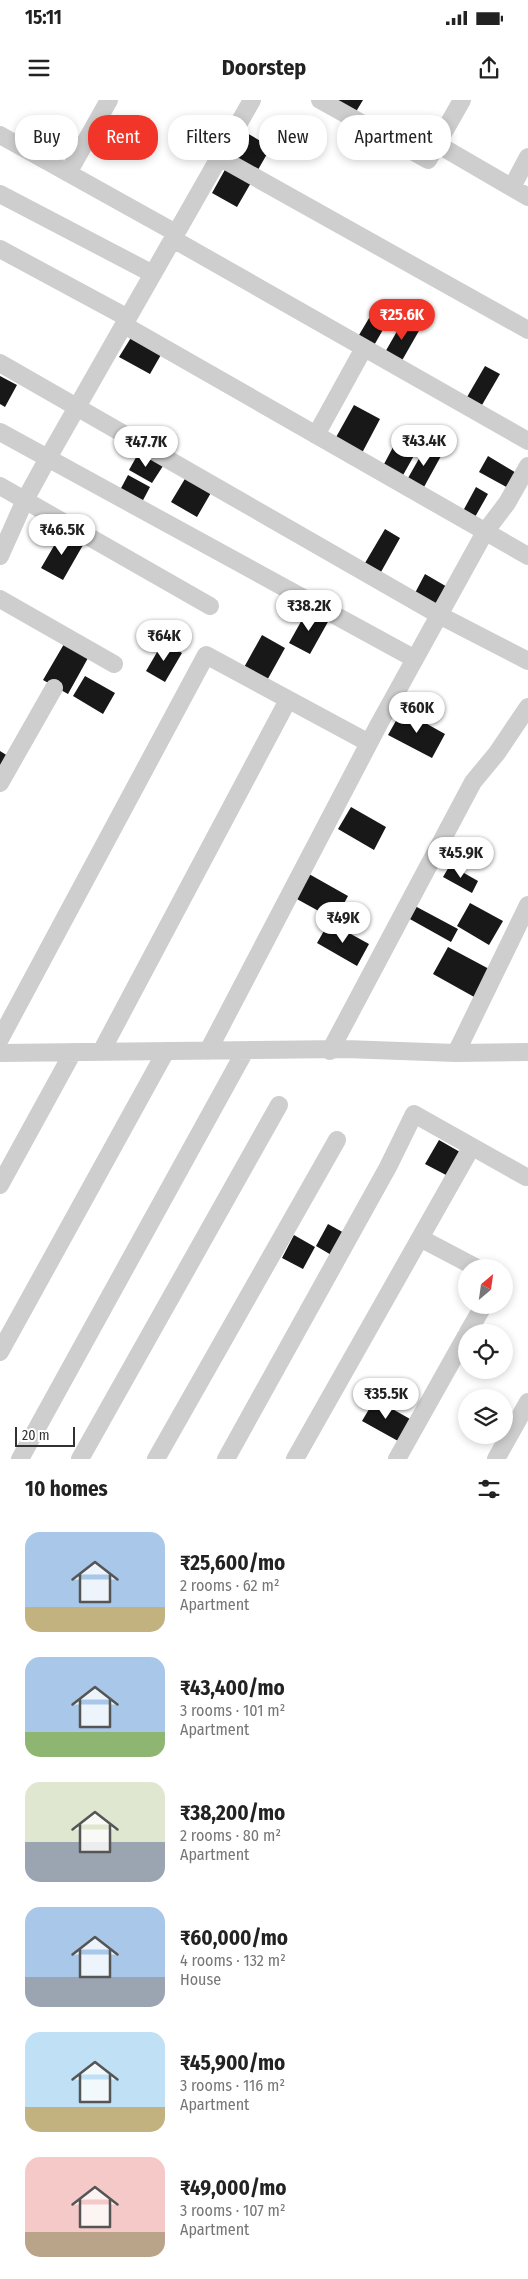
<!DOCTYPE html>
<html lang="en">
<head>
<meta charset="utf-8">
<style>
	body { margin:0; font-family:"Fira Sans Condensed",sans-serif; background:#f2f2f2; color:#222; height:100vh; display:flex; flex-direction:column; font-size:19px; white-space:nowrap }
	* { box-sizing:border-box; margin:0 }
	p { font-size:16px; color:#767676 }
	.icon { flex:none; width:28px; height:28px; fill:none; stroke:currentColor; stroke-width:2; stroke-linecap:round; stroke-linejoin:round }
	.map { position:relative; height:1359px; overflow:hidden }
	.panel { display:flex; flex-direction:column; background:#fff; flex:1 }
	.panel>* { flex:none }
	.guide { position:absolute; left:15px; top:15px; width:499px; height:45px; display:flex; gap:10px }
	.needle { width:32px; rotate:29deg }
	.fabs { position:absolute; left:458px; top:1159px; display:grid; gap:10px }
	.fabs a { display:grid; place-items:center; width:55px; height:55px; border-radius:50%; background:#fff; box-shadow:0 2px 8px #0003; font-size:25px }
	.scale { position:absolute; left:15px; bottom:12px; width:60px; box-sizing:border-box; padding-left:5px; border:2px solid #313131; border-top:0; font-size:14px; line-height:18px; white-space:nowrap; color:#313131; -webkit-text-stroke:4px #fff; paint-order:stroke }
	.price { position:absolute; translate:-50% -42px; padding:0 11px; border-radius:18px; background:#fff; color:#222; font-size:16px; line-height:32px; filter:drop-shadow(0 1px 2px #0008) }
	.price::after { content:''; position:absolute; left:50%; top:30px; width:15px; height:11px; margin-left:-8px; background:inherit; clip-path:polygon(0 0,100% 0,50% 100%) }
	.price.active { background:#f23529; color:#fff }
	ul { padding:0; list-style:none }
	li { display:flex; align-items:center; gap:15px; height:125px; padding:0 25px }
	li span { display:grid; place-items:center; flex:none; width:140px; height:100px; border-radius:15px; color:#555 }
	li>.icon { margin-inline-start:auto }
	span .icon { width:60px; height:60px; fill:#fffc; stroke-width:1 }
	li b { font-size:21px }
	h2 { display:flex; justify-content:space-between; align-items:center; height:60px; padding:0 25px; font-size:21px }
	.chip { padding:0 18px; border-radius:20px; background:#fff; box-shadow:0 2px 8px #0003; font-size:18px; line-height:45px }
	.chip.active { background:#f23529; color:#fff }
	.status { display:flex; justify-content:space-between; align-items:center; height:35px; padding:0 25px; background:#fff; direction:ltr }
	.status svg { height:14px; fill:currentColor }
	header { display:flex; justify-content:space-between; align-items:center; height:65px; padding:0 25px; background:#fff; font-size:22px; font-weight:700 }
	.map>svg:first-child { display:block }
</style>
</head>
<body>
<div class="status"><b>15:11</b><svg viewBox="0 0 49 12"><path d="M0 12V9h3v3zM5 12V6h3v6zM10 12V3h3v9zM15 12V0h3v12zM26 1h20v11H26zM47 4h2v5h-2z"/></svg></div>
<header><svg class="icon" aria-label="menu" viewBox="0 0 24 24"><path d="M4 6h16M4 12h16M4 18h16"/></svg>Doorstep<svg class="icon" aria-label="share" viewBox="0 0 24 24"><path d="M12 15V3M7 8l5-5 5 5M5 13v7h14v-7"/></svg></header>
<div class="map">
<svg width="528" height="1359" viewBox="0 0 528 1359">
	<rect width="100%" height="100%" fill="#fff"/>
	<path fill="#181818" d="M328,0H363L354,15Z
		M245,32L271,47L255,75L229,60Z
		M227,66L252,81L237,107L212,93Z
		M378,203L393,212L372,249L356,240Z
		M404,219L420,229L400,264L384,254Z
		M132,236L162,253L150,274L119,257Z
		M485,266L500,274L482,305L467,297Z
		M0,276L17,285L5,307L0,304Z
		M354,305L380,319L362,353L335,339Z
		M401,332L421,343L402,377L383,366Z
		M425,348L441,356L424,387L408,378Z
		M139,352L163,366L152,383L129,370Z
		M488,356L518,374L510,389L479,372Z
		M128,375L150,387L141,404L119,392Z
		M186,377L212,391L197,417L171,402Z
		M476,387L488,394L475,417L463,411Z
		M385,429L400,438L381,472L365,463Z
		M62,432L83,445L63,480L41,468Z
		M425,474L449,488L439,506L415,493Z
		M308,509L329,520L310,554L289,543Z
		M262,535L285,548L265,584L242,571Z
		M163,542L182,553L165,582L146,571Z
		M64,544L88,558L68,594L43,580Z
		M85,576L115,593L103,614L73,596Z
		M402,610L445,634L432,658L388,635Z
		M0,651L8,656L0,669Z
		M351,707L386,727L374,750L338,729Z
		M450,765L478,781L472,793L443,777Z
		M309,774L348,796L335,820L295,798Z
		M470,803L503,821L489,845L457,826Z
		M415,806L458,829L451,842L408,818Z
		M329,822L369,844L357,866L317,843Z
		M448,847L491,870L476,898L433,874Z
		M439,1040L460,1052L446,1075L425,1064Z
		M328,1124L346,1134L333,1156L316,1146Z
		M294,1135L315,1147L303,1169L282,1158Z
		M375,1299L410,1319L398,1341L362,1321Z"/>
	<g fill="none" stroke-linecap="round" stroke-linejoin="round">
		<path stroke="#cecece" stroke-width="18" d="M320,0L428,60L462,0
			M0,35L176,133
			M437,44L528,97
			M219,57L528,230
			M68,73L109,0
			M512,87L528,57
			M0,94L153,174
			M173,139L528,341
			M0,149L128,218
			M124,225L528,456
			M0,263L439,515L528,561
			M0,332L415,559
			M316,335L364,248
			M0,386L210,506
			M0,456L25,400L48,358L252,0
			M0,499L114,564
			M0,683L54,588
			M0,939L206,555L369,643
			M208,951L379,624L485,432L507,403L528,366
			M330,951L473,682L497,653L528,607
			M101,952L288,600
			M0,953L345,949L456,953L528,952
			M456,953L528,805
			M0,1085L73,952
			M420,1138L477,1168
			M468,1232L484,1205
			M0,1252L166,951
			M20,1359L245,951
			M80,1359L279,1005
			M156,1359L337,1040
			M226,1359L388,1067L414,1014L526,1077
			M295,1359L471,1048
			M397,1359L466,1236
			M496,1359L528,1302"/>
	</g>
</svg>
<div class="fabs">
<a><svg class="needle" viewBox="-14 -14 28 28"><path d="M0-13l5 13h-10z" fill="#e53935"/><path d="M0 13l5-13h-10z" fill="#767676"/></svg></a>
<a><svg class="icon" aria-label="locate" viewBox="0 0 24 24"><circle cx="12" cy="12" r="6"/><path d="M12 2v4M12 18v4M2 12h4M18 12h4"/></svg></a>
<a><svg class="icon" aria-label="layers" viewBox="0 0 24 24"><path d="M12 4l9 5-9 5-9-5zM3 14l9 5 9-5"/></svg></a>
</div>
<div class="scale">20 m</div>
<b class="price active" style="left:402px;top:241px">₹25.6K</b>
<b class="price" style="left:424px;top:367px">₹43.4K</b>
<b class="price" style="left:146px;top:368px">₹47.7K</b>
<b class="price" style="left:62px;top:456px">₹46.5K</b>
<b class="price" style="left:309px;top:532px">₹38.2K</b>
<b class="price" style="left:164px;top:562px">₹64K</b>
<b class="price" style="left:417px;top:634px">₹60K</b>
<b class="price" style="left:461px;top:779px">₹45.9K</b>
<b class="price" style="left:343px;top:844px">₹49K</b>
<b class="price" style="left:386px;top:1320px">₹35.5K</b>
<div class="guide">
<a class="chip">Buy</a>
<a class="chip active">Rent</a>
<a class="chip">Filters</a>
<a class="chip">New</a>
<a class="chip">Apartment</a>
</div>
</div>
<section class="panel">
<h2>10 homes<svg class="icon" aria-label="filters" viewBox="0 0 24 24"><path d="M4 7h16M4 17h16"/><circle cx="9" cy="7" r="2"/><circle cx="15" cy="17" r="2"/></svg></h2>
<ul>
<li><span style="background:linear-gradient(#a9c7e8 75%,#c2b280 0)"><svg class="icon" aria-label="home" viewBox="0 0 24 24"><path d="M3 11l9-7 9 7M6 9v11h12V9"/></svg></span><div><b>₹25,600/mo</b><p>2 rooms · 62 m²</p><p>Apartment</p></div></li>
<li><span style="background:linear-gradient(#a9c7e8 75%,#8fb573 0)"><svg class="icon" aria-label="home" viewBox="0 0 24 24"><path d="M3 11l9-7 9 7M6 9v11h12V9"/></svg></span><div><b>₹43,400/mo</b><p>3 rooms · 101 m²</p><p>Apartment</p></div></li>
<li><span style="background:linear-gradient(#dfe7d0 60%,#9aa5b1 0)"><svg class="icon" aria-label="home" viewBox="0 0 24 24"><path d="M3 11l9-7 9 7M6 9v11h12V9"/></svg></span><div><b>₹38,200/mo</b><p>2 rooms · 80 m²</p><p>Apartment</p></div></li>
<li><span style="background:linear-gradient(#a9c7e8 70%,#9aa5b1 0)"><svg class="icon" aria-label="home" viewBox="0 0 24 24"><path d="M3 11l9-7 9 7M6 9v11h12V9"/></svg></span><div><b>₹60,000/mo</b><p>4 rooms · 132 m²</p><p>House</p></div></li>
<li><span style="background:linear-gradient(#bfe0f5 75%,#c2b280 0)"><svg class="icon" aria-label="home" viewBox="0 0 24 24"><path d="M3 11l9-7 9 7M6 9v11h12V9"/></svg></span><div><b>₹45,900/mo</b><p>3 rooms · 116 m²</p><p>Apartment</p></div></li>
<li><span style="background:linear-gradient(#f6c9c9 75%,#b9a48a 0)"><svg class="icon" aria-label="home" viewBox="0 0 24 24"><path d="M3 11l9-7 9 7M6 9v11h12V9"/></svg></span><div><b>₹49,000/mo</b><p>3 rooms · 107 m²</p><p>Apartment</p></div></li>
</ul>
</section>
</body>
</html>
